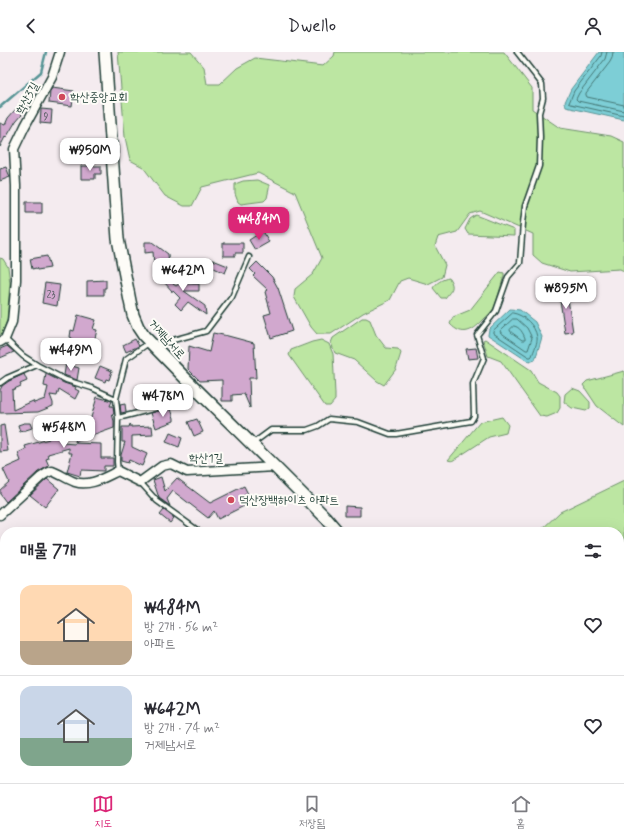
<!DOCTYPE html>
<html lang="ko">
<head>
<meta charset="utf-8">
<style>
	body { margin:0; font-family:Mynerve,"Poor Story",sans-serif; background:#f2f2f3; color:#2b2b33; height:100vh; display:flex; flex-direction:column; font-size:15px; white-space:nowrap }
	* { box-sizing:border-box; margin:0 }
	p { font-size:13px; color:#7c7c81 }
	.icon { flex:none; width:22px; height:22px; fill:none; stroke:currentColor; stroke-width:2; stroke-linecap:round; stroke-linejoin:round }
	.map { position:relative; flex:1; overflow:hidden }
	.sheet { position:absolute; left:0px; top:475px; width:624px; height:256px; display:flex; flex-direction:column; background:#fff; border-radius:16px 16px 0 0; box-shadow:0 4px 16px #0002 }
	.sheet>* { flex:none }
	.price { position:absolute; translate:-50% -34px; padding:0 9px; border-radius:8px; background:#fff; color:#222; font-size:13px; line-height:26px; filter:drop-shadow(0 1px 2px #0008) }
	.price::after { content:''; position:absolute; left:50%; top:24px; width:12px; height:9px; margin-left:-6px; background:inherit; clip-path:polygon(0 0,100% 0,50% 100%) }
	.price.on { background:#db2777; color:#fff }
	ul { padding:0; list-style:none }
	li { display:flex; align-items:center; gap:12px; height:100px; padding:0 20px }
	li+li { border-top:1px solid #e1e1e2 }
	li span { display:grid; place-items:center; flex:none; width:112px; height:80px; border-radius:12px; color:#555 }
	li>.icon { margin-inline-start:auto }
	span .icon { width:48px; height:48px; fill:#fffc; stroke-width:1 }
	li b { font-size:17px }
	h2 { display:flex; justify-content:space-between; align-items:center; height:48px; padding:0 20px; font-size:17px }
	header { display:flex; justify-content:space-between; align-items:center; height:52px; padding:0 20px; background:#fff; font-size:18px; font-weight:600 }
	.dock { display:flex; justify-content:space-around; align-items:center; height:56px; border-top:1px solid #e1e1e2; background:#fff; font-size:11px; color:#7c7c81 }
	.dock a { display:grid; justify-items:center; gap:2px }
	.dock .on { color:#db2777 }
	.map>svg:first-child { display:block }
</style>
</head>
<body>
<header><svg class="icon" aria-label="back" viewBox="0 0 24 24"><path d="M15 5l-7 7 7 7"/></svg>Dwello<svg class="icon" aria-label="person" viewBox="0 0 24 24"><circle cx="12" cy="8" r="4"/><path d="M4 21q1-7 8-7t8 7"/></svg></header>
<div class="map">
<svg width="624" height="731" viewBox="0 0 624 731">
	<rect width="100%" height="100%" fill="#f4ebef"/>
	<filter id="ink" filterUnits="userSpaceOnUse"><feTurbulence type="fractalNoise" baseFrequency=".025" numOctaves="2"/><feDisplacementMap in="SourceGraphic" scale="8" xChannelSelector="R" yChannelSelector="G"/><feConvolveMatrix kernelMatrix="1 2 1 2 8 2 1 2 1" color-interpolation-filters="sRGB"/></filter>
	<g filter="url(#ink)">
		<path fill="#bce6a2" stroke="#6e926b" d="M118,0H191L204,15L207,32H220L237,16L255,6L323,14L334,4L335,0H504L532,36V57L560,76L611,84L624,90V219L620,217L570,220L542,211L533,203V182L480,159L470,162L457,180L438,185L435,194L445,213L442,225L428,232L408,226L400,229L390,248L363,261L331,282H317L311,275L294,245L295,237L313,222L322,206L295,140L258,121L202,135L192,154H184L165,144L143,115L130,108L125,85Z
			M257,128L269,133V137L267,146L264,149L241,152L238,150L235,142V132L243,129Z
			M476,163L514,178V184L468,182L465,177L470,167Z
			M0,206L3,207L8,215L10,231L7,268L2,282L0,283Z
			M500,220L504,221V224C501,232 497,251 493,258C491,261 487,264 484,267C474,278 463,286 450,272L453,265L470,258Z
			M449,226C455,236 452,237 445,246H441L433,236C436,231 442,227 449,226Z
			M362,266H366L370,268L376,283L386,296L398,297L401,301L396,317L384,333L377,329L354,308L335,301L331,291L333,286Z
			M485,287L531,318L538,330L557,340L560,344V356L557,361L547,365L540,364L501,309L488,304L483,288Z
			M321,288L329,292L333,302L335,342V348L330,354H325L289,303L291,298L312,290Z
			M624,319V375L597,354L583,333L587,329Z
			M572,336L580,339L590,350V356L586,359L572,356L564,350L565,342Z
			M502,365L508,373L506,381L489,385L452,409L448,408L480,370Z
			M624,429V731H536L534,726H619V480H539L560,460Z
			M5,539V581L0,580V546Z
			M40,726H101L98,731H43Z
			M127,726H214L211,731H124Z
			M242,726H361L365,731H248Z"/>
		<path fill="#7dced6" stroke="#579495" d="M599,0H624V68L566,55L565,50L571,37Z
			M510,257L520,258L535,270L542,285L535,308L529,310L488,283L489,277Z"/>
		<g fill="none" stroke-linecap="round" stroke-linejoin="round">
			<path stroke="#457775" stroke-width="1" d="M602,0L601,4L574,39L569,51L571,52L624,64
				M607,0L605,7L579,41L576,47L578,49L624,59
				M613,0L612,6L610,10L586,41V43L587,45L624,53
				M513,261C524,263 535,273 537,285C538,290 534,298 532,304L531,305H529L493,281V279Z
				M513,267H517L527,276L532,286L528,298H526L500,280L501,278Z
				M514,274C520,275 523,281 525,286V288H522L511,280L510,278Z"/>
			<path stroke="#579495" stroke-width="2.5" d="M0,55L41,20L46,0"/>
		</g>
		<path fill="#d1a8ce" stroke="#1f3d34" d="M52,36L74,39L72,54L49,51L50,39Z
			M22,50L28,55L16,69L6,86L5,85L0,95V71L5,73L8,66Z
			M41,57L52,58L51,72L40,71Z
			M81,114H101V122H95V127H81Z
			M6,115L10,125L0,129V117Z
			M26,150H42V161H26Z
			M263,179L269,190L255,198L249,188Z
			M145,190H152L168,202L169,213H154L153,200L145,201Z
			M223,191H243V201H235V204H223Z
			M47,204L50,216L37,218L36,216L32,217L30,207Z
			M208,206L228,214L225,221L205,212Z
			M257,210L272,225L278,236L292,279L271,286L264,263L271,261L265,240L268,238L253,224L255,222L250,217Z
			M168,217L178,222L173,232L176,234L179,232H199V239H184L205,254L206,263L188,250L181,258L175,252L180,246L173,239H171H172L164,230H165L163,229Z
			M106,228V236H104V243H87V229Z
			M45,231L60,233L57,254L42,251Z
			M566,234L573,280L565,281L558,235Z
			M78,263L96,268L93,277L97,278L93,294L71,288L72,286L70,285L71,278L74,279Z
			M213,281L228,284L254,291L256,326H249L250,356L244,342L232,343V349H222V328L200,329L188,317L189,294L209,300Z
			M135,287L139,294L126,300L123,293Z
			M7,294L14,300L0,306V297Z
			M476,296L478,306L468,307L466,297Z
			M66,311L72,313V314L79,316L77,328L64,323Z
			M100,314L112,319L109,328L106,327L105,330L95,326Z
			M24,322L27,329L20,332L21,334L12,338L13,358L33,349L34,351L45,347L48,335L44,334L46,322L64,331L76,335L75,337L79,339L75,347L59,337L57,344L50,343L53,351V354L38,360L0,361V338L2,334L9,329Z
			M157,339L162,350L148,354L144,345Z
			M97,345L112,349L110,354H113L114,362H112L114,369V376L75,390L78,377L59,376L62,391L75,392V391L101,392V406H113V414H104V419L81,418L80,424L67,420L72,401H69V396L48,402L49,406L46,407L49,414L38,420L6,450L0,442V438L9,430L3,417L21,409L18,401L26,397L25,394L49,387L48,384L50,383V371H55L53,364L73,365L90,369Z
			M125,352L126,360L121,361L120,353Z
			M165,357L166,359L171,357L174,366V369L156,376L151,361Z
			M197,367L203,380L194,384L188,370Z
			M24,371H30L32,376L20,380L18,373Z
			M130,372L131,373V375L152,374L153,383L132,384V395L147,402L142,414L129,408L128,411L121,409V403L125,390H122V375H129Z
			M4,373L8,399L0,400V374Z
			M170,381L182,386L179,395L166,390Z
			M161,425L165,439L177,426L210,451L244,434L248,442L244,443L248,452L218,467L214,459L208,466L173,439L167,447L170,454L159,446L153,428Z
			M47,427L59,437L45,455L30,443Z
			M345,454L360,455V464H345Z
			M164,458L174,466L170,471L160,463Z"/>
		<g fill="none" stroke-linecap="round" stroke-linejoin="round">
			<g stroke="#1f3d34" stroke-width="7">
				<path id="lane" d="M5,287L23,304L37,313
					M155,293L206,279L232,245L249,205
					M0,331L7,326L37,313L66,328L92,336L116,347L126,307L150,290
					M116,347L118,366L117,410L118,419
					M118,366L161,355L193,335
					M252,392L271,378H307L318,374L329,367L358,370L390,382H396L471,369L474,364L473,332L484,306L477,283L496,259L508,225L520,211L523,171L525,154L539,114L540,85L539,61L543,46L542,32L517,0
					M140,430L157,449L200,480
					M110,731L113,726"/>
			</g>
			<g stroke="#1f3d34" stroke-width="11">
				<path id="street" d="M0,290L5,287L12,270L16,228V134L14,97L25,74L52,25L60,0
					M0,463L41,425L47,421L52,419C60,422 67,427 75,430C90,435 105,425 118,419L140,430L162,414L171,412L187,420L275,415
					M0,664L4,660L5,648"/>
			</g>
			<g stroke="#1f3d34" stroke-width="14">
				<path id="secondary" d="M105,0L118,187L130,249L133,263L138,275L144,284L188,329L275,415L326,466L338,480
					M440,726V731"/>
			</g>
			<use href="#lane" stroke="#fdfcf7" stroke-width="4"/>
			<use href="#street" stroke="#fdfcf7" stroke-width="8"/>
			<use href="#secondary" stroke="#fdfcf7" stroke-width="11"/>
		</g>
	</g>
	<g fill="#d1495b" stroke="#fdfcf7" stroke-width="1.5">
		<circle cx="62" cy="45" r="4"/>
		<circle cx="231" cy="448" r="4"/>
	</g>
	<g text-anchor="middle" stroke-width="4" stroke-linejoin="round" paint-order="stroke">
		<g font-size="10" fill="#4c585a">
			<text x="46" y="68">9</text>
			<text x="51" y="246">23</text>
		</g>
		<g font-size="12" fill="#1f3d34" stroke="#fdfcf7" text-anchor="start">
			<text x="70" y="49">학산중앙교회</text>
			<text x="239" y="452">덕산장백하이츠 아파트</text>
		</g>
		<g font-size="12" fill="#1f3d34" stroke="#fdfcf7">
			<text transform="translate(27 46) rotate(-61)" y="4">학산3길</text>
			<text transform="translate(167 287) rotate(49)" y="4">거제남서로</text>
			<text x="206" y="410">학산1길</text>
		</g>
	</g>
</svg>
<b class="price" style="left:90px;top:120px">₩950M</b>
<b class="price on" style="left:259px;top:189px">₩484M</b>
<b class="price" style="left:183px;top:240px">₩642M</b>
<b class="price" style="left:566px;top:258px">₩895M</b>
<b class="price" style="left:71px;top:320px">₩449M</b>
<b class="price" style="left:163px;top:366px">₩478M</b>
<b class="price" style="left:64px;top:397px">₩548M</b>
<section class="sheet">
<h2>매물 7개<svg class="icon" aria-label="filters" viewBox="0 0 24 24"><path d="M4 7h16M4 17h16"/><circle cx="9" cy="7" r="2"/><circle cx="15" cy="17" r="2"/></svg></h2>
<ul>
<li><span style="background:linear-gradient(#ffd9b3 70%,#b9a48a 0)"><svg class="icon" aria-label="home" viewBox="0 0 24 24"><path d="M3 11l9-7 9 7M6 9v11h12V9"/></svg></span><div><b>₩484M</b><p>방 2개 · 56 m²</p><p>아파트</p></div><svg class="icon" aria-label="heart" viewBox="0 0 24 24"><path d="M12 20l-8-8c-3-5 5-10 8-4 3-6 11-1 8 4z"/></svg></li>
<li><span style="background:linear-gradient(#c9d6e8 65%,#7fa58c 0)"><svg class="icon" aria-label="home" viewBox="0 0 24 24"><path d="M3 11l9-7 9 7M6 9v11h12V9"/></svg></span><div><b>₩642M</b><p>방 2개 · 74 m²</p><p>거제남서로</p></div><svg class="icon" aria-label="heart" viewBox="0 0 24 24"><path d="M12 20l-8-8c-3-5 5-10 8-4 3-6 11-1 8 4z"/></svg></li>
</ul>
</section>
</div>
<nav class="dock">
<a class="on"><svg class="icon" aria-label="map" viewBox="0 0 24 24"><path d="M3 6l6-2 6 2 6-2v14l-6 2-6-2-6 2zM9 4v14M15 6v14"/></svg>지도</a>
<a><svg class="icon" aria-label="saved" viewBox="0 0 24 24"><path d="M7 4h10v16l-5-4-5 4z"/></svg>저장됨</a>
<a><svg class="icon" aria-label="home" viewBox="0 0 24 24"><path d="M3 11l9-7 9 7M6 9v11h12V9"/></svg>홈</a>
</nav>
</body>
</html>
